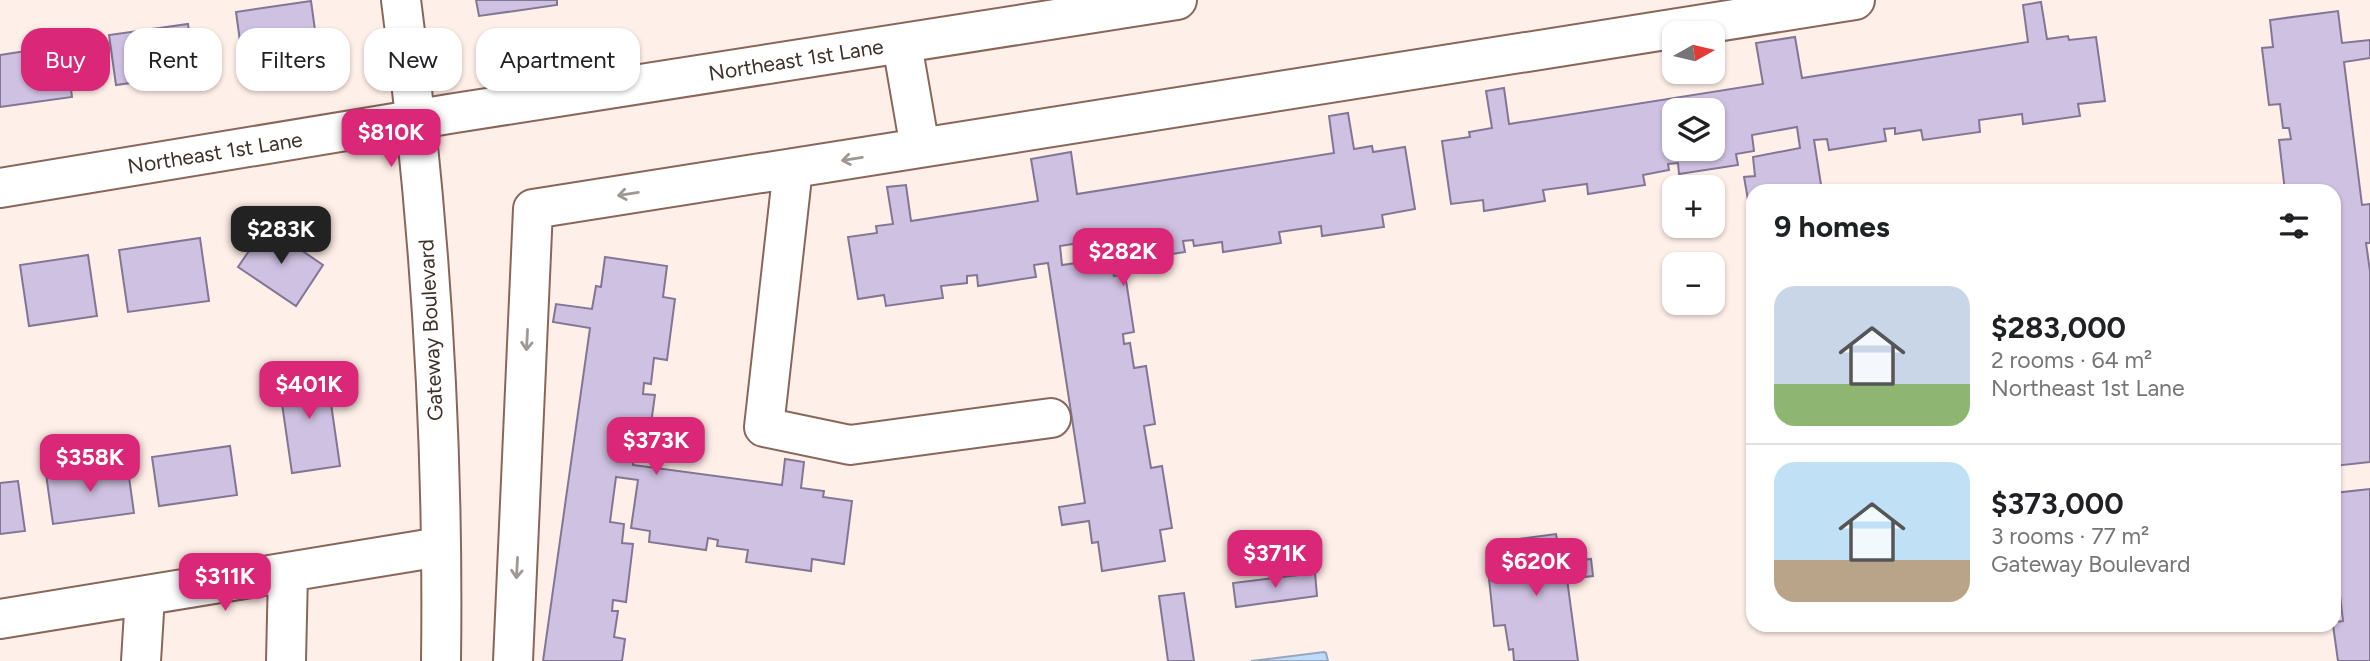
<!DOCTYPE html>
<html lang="en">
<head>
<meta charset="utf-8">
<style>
	body { margin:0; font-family:Figtree,sans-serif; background:#f6f6f6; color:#202124; height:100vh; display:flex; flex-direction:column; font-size:26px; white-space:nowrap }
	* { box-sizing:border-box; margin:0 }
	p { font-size:23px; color:#757577 }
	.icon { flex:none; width:38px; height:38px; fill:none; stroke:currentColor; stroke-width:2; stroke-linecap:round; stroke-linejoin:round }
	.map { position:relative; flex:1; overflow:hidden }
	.drawer { position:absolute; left:1746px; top:184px; width:595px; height:448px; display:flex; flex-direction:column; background:#fff; border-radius:21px; box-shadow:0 2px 5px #0004 }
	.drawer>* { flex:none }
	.banner { position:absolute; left:21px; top:28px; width:665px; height:63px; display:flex; gap:14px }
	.needle { width:46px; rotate:82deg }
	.controls { position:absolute; left:1662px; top:21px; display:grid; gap:14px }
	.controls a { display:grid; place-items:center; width:63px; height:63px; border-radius:14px; background:#fff; box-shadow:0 2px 5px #0004; font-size:35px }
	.price { position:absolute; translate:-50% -60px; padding:0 16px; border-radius:14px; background:#db2777; color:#fff; font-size:23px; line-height:46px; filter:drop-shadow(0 2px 4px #0008) }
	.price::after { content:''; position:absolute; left:50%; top:42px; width:21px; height:16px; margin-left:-10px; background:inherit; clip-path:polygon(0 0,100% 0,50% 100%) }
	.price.current { background:#222; color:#fff }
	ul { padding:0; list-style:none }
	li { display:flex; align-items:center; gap:21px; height:175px; padding:0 28px }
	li+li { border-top:2px solid #e0e0e0 }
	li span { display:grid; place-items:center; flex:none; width:196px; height:140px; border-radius:21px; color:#555 }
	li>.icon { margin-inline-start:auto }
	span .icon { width:84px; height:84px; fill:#fffc; stroke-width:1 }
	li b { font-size:30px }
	h2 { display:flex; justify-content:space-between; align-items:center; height:84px; padding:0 28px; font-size:30px }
	.chip { padding:0 24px; border-radius:21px; background:#fff; box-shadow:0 2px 5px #0004; font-size:24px; line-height:63px }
	.chip.current { background:#db2777; color:#fff }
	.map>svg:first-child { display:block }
</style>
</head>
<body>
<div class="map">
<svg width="2370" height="661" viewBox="0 0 2370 661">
	<rect width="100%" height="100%" fill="#ffefe9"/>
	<path fill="#bddbfd" stroke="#97a8be" stroke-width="2" d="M1324,652L1326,653L1328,661H1251Z"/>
	<path fill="#cfc1e2" stroke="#837694" stroke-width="2" fill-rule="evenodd" d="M476,0H557V5L479,16Z
		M311,1L318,52L243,63L236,12Z
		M2041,2L2047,39L2068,36L2069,40L2096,37L2105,101L2078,104L2080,116L2023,124L2022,114L1979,120L1980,132L1923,140L1921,130L1895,134V128L1884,129L1886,141L1829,150L1827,139L1814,140L1822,191H1754V235L1744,177L1755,176L1753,157L1800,148L1797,127L1752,135L1754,151L1736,154L1738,165L1679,174L1678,163L1668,164L1669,170L1643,175L1645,185L1588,194L1587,184L1543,190L1545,201L1484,211L1483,200L1451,204L1442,141L1470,137L1469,132L1492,128L1486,91L1504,88L1509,124L1763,84L1756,43L1795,37L1802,78L2028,42L2023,5ZM1675,110H1713V149H1675Z
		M2338,11L2342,43L2370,40V58L2344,62L2362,205L2370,204V243H2366L2370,271V462L2334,466V191H2285L2279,140L2291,139L2289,128H2283L2280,104L2269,105L2262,48L2273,47L2270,20Z
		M188,24L195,74L116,85L109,35Z
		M65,45L72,97L0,107V55Z
		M1348,113L1354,149L1372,146L1373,152L1405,147L1415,209L1382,215L1384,227L1322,236L1321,226L1279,232L1281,243L1223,252L1222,242L1194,246L1193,240L1183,241L1185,252L1128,261L1126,251L1106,253L1104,239L1060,246L1062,265L1111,258L1114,276L1125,274L1134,332L1123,334L1124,344L1130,343L1134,368L1146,366L1155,424L1144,426L1151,468L1162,466L1172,528L1160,530L1165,561L1102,571L1098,542L1092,543L1089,521L1062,525L1059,507L1085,503L1048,263L1034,265L1036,277L978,286L977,275L967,276V283L941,286L943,298L886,306L884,295L858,299L848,237L877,233L876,226L893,224L887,187L906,185L911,221L1038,201L1031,159L1071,152L1077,194L1334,153L1329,116Z
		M266,226L323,265L296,306L238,267Z
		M200,238L209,301L128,312L119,250Z
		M88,255L97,316L29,326L20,265Z
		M605,257L667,266L663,297L675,299L667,360L654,358L651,384L644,383L643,394L655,395L647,452L635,450L633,465L782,485L785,459L804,462L801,488L824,491L823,497L852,501L844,564L812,559L811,571L746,562L748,550L717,546L718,540L708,538L706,550L649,542L650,531L631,528L638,480L616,477L610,522L624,524L622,543L633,544L626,602L613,600L612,611H618L614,637L625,639L622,661H543L590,328L553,322L556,304L592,309L596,286L601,287Z
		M326,369L340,466L292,473L278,376Z
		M230,446L237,495L159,506L152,457Z
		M127,463L134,513L53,524L46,474Z
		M18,481L25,531L0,534V483Z
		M2370,489V661H2338L2333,625L2334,622L2343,621L2338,578L2334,579V493Z
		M1556,534L1561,563L1591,559L1593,576L1567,579L1578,661H1514L1513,649L1509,650L1505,625L1494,626L1488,569L1498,568L1495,542Z
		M1315,573L1317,596L1236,607L1233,583Z
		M1184,593L1194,661H1168L1159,596Z"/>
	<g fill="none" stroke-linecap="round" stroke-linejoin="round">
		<g stroke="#88675a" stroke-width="42">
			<path id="minor" d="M902,44L920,148L1855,0
				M793,168L764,427L850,445L1051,418
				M0,188L455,113L1177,0
				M0,619L440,547
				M141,661L145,596
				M286,661L288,573
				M513,661L533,209L920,148"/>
		</g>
		<g stroke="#88675a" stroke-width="42">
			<path id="major" d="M401,0C430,219 444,440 441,661"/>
		</g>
		<use href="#minor" stroke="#fff" stroke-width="38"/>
		<use href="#major" stroke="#fff" stroke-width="38"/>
	</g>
	<defs><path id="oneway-shaft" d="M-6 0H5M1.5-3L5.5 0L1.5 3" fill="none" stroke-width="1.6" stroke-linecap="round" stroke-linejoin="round" transform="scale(1.75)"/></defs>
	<g stroke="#9f9894">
		<use href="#oneway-shaft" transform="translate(852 159) rotate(171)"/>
		<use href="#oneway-shaft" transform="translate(628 194) rotate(171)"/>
		<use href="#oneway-shaft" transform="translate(527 340) rotate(93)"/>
		<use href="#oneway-shaft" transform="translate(517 568) rotate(93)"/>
	</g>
	<g text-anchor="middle" stroke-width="5" stroke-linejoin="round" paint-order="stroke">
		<g font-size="21" fill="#3f302a" stroke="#fff">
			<text transform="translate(796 60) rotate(-9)" y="7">Northeast 1st Lane</text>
			<text transform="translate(215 153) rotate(-9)" y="7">Northeast 1st Lane</text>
			<text transform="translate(431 330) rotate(-93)" y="7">Gateway Boulevard</text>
		</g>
	</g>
</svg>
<div class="controls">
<a><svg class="needle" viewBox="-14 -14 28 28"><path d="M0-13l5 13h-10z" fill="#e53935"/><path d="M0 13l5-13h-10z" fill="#757577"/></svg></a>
<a><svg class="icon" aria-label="layers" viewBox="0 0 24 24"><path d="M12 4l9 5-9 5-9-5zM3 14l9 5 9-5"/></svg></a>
<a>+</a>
<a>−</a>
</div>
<b class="price" style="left:391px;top:169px">$810K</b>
<b class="price current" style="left:281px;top:266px">$283K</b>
<b class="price" style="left:1123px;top:288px">$282K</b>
<b class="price" style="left:309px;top:421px">$401K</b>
<b class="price" style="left:656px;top:477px">$373K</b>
<b class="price" style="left:90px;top:494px">$358K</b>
<b class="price" style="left:1275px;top:590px">$371K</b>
<b class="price" style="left:1536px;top:598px">$620K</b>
<b class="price" style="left:225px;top:613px">$311K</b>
<div class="banner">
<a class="chip current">Buy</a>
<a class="chip">Rent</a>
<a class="chip">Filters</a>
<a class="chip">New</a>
<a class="chip">Apartment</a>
</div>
<section class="drawer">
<h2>9 homes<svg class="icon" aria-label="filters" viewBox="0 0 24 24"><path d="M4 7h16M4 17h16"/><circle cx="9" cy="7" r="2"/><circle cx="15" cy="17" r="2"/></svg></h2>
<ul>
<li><span style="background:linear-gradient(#c9d6e8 70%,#8fb573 0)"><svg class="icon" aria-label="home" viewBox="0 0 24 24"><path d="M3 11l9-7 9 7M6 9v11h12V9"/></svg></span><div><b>$283,000</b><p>2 rooms · 64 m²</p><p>Northeast 1st Lane</p></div></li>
<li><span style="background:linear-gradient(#bfe0f5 70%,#b9a48a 0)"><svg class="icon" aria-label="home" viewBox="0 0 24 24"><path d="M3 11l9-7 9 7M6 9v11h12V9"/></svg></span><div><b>$373,000</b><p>3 rooms · 77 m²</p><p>Gateway Boulevard</p></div></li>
</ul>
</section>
</div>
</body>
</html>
